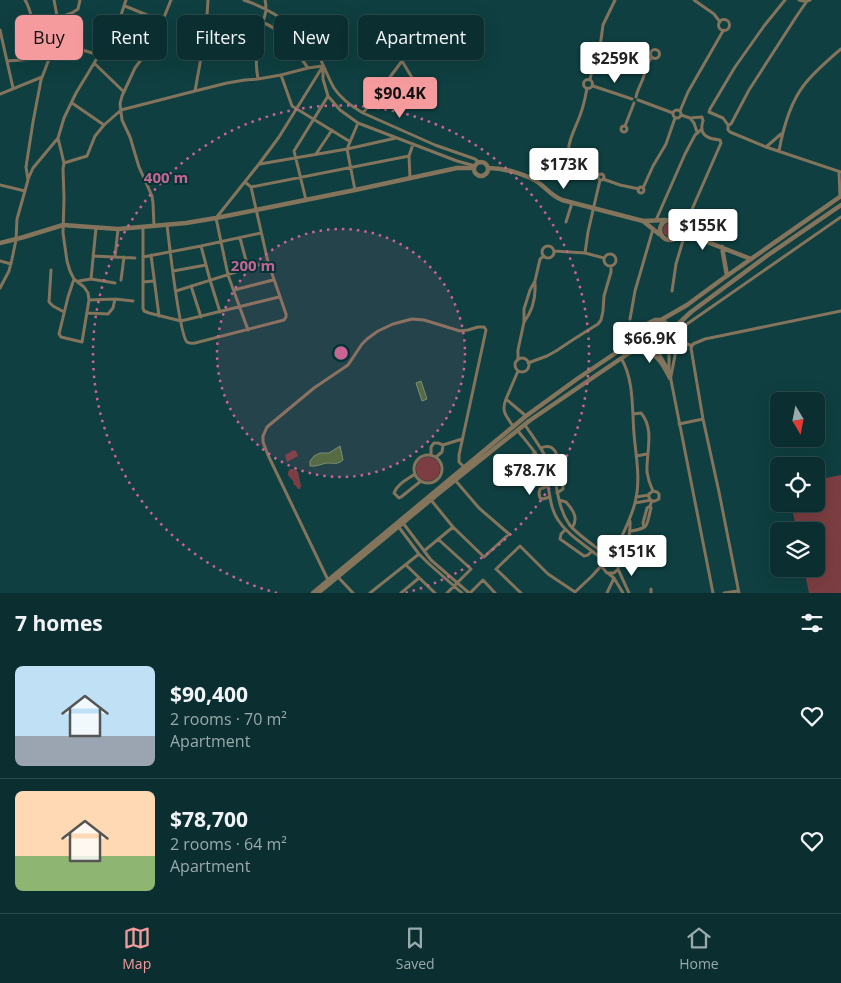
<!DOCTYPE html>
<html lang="en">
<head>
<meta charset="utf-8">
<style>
	body { margin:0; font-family:"Open Sans",sans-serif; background:#143738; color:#f1f3f6; height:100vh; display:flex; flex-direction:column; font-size:19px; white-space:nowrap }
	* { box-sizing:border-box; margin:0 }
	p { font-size:16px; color:#9aa9ab }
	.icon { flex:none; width:28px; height:28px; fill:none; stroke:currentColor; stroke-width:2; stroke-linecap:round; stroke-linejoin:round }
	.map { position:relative; height:593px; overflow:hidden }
	.drawer { display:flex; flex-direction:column; background:#0b2f30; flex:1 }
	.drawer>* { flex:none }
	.top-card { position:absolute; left:15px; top:15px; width:500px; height:45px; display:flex; gap:10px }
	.needle { width:32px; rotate:170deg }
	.tools { position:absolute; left:770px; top:392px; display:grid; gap:10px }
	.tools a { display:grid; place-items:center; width:55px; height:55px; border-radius:8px; background:#0b2f30; box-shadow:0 5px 20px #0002,0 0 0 1px #2b4a4c; font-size:25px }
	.price { position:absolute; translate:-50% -42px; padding:0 11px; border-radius:5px; background:#fff; color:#222; font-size:16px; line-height:32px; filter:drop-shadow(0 1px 2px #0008) }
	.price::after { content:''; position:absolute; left:50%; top:30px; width:15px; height:11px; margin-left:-8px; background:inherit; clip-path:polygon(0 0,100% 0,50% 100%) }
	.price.on { background:#f59b9d; color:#111 }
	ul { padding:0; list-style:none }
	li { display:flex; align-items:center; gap:15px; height:125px; padding:0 15px }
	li+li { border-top:1px solid #2b4a4c }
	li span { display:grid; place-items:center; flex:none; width:140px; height:100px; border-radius:8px; color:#555 }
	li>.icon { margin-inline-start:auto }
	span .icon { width:60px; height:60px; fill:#fffc; stroke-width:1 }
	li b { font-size:21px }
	h2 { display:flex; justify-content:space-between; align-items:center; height:60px; padding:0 15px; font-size:21px }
	.tag { padding:0 18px; border-radius:8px; background:#0b2f30; box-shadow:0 5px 20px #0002,0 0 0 1px #2b4a4c; font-size:18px; line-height:45px }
	.tag.on { background:#f59b9d; color:#111 }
	.dock { display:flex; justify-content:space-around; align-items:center; height:70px; border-top:1px solid #2b4a4c; background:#0b2f30; font-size:14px; color:#9aa9ab }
	.dock a { display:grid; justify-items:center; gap:2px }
	.dock .on { color:#f59b9d }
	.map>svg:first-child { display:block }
</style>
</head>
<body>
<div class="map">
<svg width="841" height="593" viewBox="0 0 841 593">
	<rect width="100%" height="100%" fill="#0f3f40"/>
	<path fill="#7c3e42" d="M663 230a7 7 0 1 1 14 0a7 7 0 1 1-14 0Z
		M294,450L296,451L298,456L287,462L285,455Z
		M416 469a12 12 0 1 1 24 0a12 12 0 1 1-24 0Z
		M290,469C294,469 296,469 298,472L301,486L300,489H298L296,486L294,485L293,481L288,475V472Z
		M841,475V593H809L804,569H816V531H797L791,504H816V480Z"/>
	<path fill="#476d3a" stroke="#729672" d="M421,381L427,399L422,401L416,383Z
		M340,446L343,460C337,465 334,463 327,463C321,464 316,467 310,466V461L314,456L320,453H329Z"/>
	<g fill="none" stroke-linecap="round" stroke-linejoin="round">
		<path stroke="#84745c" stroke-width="3" d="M25,0C32,11 31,24 39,34L57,38
			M244,0C275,11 301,28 319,57C325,67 328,78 334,88C341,99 351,106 363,113L435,145L475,159L480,163
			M694,0L714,14L720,22
			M785,0L764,26L735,67L710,109L709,112L723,118L728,125V130L730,132L766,147L841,172
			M799,0L803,1H807
			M125,6L147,15L163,19
			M58,18L72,13L78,9L80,0
			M718.5 25a5.5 5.5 0 1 1 11 0a5.5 5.5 0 1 1-11 0Z
			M262,22C286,32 293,48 308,68
			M0,30L13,88
			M55,44L79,49L99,55
			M650.5 54a4.5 4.5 0 1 1 9 0a4.5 4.5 0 1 1-9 0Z
			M7,61L50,58
			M402,61L429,106
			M94,63L124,92
			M323,69V79L328,96L340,110L358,123L457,161L475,166
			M281,75L292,106L349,141
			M258,79C255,63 256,47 260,31C263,19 268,13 265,0
			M583.5 84a4.5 4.5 0 1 1 9 0a4.5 4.5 0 1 1-9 0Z
			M590,80L591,75L600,47L603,25L615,0
			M593,86L632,99
			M195,91L206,30L208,0
			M0,94L42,77
			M636,97C637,91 640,86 642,81C646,72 645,65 652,57
			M638,100L673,113
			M72,103L104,125
			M673 114a4 4 0 1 1 8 0a4 4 0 1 1-8 0Z
			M680,111L688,92L723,31
			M363,113L402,61L431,28
			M681,115L690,118L702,117C704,125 703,117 702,125C700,137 711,139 720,140L721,143L693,207L685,230
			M690,118L694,123L697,132
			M728,125L731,124L749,90L798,14L807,1L810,0
			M625,126L634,103
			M621 129a3 3 0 1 1 6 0a3 3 0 1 1-6 0Z
			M58,138L64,163L63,169L64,198L63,233L67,261L70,271L74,279L84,287L88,293L89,300L82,342L61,337L59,334L68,297L74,279
			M766,147L781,134
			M779,151C783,129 790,103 804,85C815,71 828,60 841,49
			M316,154L332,130
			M64,163L87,156L95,136L104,125L121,110L195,91L227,83L245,80L258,79L281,75L308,68L322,66
			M260,164L347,149L396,138
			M571,164C565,149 571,137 577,123C582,112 585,100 587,88
			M569 167a3 3 0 1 1 6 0a3 3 0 1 1-6 0Z
			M575,168C582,173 589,176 598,176
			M839,172L840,196
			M598 177a3 3 0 1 1 6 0a3 3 0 1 1-6 0Z
			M410,178L409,156L413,144
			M28,179L33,168L58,138L64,118L76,93L99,55L114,26L121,15L126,0
			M603,179L620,185L639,189
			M0,185L25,191
			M251,187L409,156
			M638 190a3 3 0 1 1 6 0a3 3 0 1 1-6 0Z
			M643,188L653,166L666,144L675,118
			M355,190L347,149L358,123
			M306,200L294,151L328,96
			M656,220L685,154L695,135L702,129
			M566,222L572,203
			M167,225C169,241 179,334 187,342C190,344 192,343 195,343L284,320L286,317V314L268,262L251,187L245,182
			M154,226L153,203L152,196L139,167L130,137L122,120L120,104L122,96L135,68L154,42L171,0
			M143,227V308L144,311L149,313L181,321L279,297
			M240,238L248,268
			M201,246L210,280L220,312
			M542 252a6 6 0 1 1 12 0a6 6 0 1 1-12 0Z
			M554,251L585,253L604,258
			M585,253L588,232L600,180
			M604 260a6 6 0 1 1 12 0a6 6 0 1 1-12 0Z
			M151,255L159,316
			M93,256L135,258
			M115,257L118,229
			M143,257L201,246L261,233
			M0,261L11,264
			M51,270L49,302L53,306L64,312
			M173,271L206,265
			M91,279L115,283
			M121,280L124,257
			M79,281L91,279L96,228
			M143,282L154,281
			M191,286L201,317
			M0,288L9,271L12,259L16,240L17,219L28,180L26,167L33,122L41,80L59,33L58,21L54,0
			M234,290L273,280
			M176,291L268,262
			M672,291L676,264L684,237
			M89,300L115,299L133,301
			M88,313L108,314L113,308L115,299
			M630,319L635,291L653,229
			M524,322C533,310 536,298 535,283
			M248,330L228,275L216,218L259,164L279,137L323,66
			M671,336L678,340L680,333L687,324L841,217
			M669,340V370L713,593
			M654,345L668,369
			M515 365a7 7 0 1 1 14 0a7 7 0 1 1-14 0Z
			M518,360V350L524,322V309L530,290L535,281L540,259L544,256
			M528,363L547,356L556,351L574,339L598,324L601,320L603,311L604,296L611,272V266
			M671,376L678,340L692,346
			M506,399L518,371
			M633,414L641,413C655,429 646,453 647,472C648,479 650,485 653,491L657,492L659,494V499L655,501H652L649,498V494L653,491
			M679,424L703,419
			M525,425C535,440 547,455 553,472C558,490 558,508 569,524C577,535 597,547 608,557
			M513,426C506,416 501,411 506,399L526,416
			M518,431C529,445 542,458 546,476C550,491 549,506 558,520C569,537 589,547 603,560
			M541,448C553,443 557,452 559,463L558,465L552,470
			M535,452L530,458C531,464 534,473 539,477L546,476
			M431,455V447L434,443H438L443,445L462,439
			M414 469a14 14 0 1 1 28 0a14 14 0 1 1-28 0Z
			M636,456L647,454
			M436,457L442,452L443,445
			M415,474C408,479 397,484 394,493L399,498L401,497L421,481
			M554,475L560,476L563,479V489L557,493
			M548,486L540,489L539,493L540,498L543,499L550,497
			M636,497L649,495
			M431,500L453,527L484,557L509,534L479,508L455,480
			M559,500L566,502C573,510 579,518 572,528
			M635,503L651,500
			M403,523L431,560L469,593
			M398,526L419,554L428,563L462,593
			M644,527L643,523L647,508L650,506L652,501
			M565,530L561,534L560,539L584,556L588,555L592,551
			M631,531C650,528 646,526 651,508L650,506
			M438,539L471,569L447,593
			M424,551L453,527
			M612,557C620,539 630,522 635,503C641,480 636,457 634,434C632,409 634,379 621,358
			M620,563C626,549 631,536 630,521
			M406,565L435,593
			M618,569L614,573H607L602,567C602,558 609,554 617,559L619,564L618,569L629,593
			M609,574L614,578L623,593
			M338,577L353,593
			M328,580L268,455L263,442V436L267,427L314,388L348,365L362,344L367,339L378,331L393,324L412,319L424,320L460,331L468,330L478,327H484L486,330L459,455V462L464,467
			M651,589V593
			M575,592L592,576L602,565
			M370,593L419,554
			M401,593L419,578
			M470,593L483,580L495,593
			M521,593L496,569L520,546L548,574L575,592
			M607,593L614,578
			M724,593L738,591
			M739,593L719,492L703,419L691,348L693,344L705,339L841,311"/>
		<path stroke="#84745c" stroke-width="4.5" d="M474 169a7 7 0 1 1 14 0a7 7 0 1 1-14 0Z
			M488,168C504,168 526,174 539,183C547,189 552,196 562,200L643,221L666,220
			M660 230a10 10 0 1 1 20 0a10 10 0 1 1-20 0Z
			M643,221L659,234
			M679,225L692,236L751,259
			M676,238L692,236
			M0,243L24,237L63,225L118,229L186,223L216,218L355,190L457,168H474
			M722,247L727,276
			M670,328L676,326L691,312L768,255L841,205
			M646,330C643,362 693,336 661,320
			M633,350C639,353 643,351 649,353C660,356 665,369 670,378
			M313,593L526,416L577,379L626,346L638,337L649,323L655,320H661L687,305L721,280L841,196
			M318,593L439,493L529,421L629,353L652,344"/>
	</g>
	<circle cx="341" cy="353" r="124" fill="#c96591" fill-opacity=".12"/>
	<g fill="none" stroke="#c96591" stroke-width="2.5" stroke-dasharray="2.5 5">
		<circle cx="341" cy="353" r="124"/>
		<path d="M277 593A248 248 0 1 1 405 593"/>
	</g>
	<circle cx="341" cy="353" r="8" fill="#c96591" stroke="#013436" stroke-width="2.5"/>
	<g font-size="15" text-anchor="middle" font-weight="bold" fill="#c96591" stroke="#013436" stroke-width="4" stroke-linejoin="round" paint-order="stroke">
		<text x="166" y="183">400 m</text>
		<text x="253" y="271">200 m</text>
	</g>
</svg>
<div class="tools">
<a><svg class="needle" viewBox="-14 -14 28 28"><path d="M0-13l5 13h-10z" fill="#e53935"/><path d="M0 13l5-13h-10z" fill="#9aa9ab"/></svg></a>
<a><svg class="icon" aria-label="locate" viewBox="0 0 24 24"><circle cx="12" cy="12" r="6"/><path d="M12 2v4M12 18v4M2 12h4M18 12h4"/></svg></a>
<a><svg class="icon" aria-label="layers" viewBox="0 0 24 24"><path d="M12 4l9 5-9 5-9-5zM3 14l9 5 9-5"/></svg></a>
</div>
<b class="price" style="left:615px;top:84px">$259K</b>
<b class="price on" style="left:400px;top:119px">$90.4K</b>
<b class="price" style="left:564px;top:190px">$173K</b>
<b class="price" style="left:703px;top:251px">$155K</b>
<b class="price" style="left:650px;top:364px">$66.9K</b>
<b class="price" style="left:530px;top:496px">$78.7K</b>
<b class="price" style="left:632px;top:577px">$151K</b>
<div class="top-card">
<a class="tag on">Buy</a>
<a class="tag">Rent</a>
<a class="tag">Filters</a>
<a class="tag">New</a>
<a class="tag">Apartment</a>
</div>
</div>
<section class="drawer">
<h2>7 homes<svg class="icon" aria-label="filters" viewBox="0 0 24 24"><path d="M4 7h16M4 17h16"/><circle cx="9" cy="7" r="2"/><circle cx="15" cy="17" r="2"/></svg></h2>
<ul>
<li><span style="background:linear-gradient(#bfe0f5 70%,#9aa5b1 0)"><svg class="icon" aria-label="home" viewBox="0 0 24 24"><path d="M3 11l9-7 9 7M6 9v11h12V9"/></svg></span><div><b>$90,400</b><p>2 rooms · 70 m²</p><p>Apartment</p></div><svg class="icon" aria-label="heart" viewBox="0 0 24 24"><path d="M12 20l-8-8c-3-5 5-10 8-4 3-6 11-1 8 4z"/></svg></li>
<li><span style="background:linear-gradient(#ffd9b3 65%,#8fb573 0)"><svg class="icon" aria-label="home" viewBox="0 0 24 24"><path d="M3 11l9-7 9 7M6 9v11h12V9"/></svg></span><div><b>$78,700</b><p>2 rooms · 64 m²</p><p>Apartment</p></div><svg class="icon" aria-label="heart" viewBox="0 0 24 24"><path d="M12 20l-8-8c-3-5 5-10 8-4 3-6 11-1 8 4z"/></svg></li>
</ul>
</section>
<nav class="dock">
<a class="on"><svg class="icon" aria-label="map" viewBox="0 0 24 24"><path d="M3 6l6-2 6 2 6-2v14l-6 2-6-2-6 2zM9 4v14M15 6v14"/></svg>Map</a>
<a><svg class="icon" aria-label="saved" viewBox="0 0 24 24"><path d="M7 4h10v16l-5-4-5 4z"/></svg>Saved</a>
<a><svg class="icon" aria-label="home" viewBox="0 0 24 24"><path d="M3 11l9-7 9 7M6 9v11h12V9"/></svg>Home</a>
</nav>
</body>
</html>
